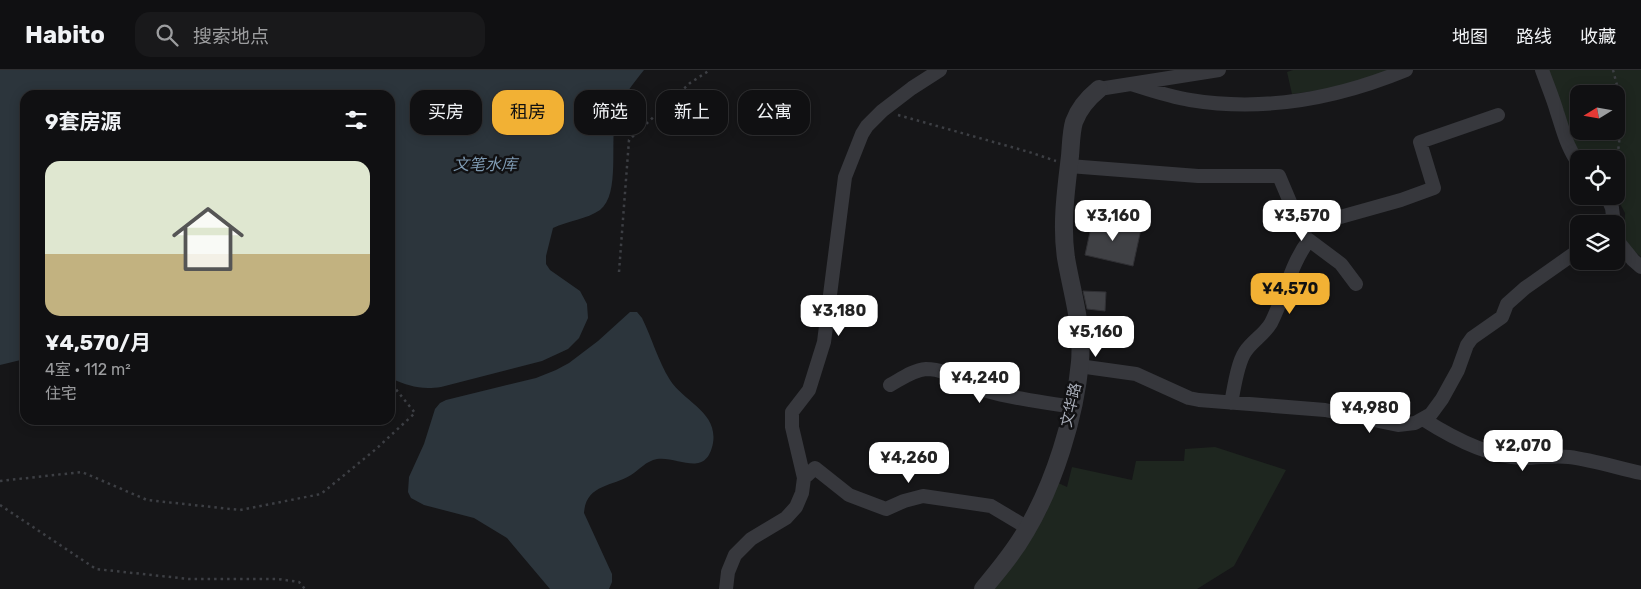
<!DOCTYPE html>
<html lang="zh">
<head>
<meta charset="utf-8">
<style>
	body { margin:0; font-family:Rubik,"Noto Sans SC",sans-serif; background:#19191b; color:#f1f3f6; height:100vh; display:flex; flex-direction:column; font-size:19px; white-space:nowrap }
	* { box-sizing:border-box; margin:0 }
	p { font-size:16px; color:#9c9d9f }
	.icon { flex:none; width:28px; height:28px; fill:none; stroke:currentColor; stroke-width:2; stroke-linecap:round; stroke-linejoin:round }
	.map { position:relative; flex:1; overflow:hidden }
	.sheet { position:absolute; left:20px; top:20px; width:375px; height:335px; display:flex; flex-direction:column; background:#101012; border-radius:15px; box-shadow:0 2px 12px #0003,0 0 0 1px #303032 }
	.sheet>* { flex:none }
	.hud { position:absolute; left:410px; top:20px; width:475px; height:45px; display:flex; gap:10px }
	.needle { width:32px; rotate:259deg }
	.tools { position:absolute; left:1570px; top:15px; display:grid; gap:10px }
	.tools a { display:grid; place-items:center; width:55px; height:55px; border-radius:10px; background:#101012; box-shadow:0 2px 12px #0003,0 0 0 1px #303032; font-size:25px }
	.price { position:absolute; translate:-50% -42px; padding:0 11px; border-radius:10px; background:#fff; color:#222; font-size:16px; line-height:32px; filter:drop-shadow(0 1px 2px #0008) }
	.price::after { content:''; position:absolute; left:50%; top:30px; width:15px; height:11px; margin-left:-8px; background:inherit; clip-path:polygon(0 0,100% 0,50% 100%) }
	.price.active { background:#f2b134; color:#111 }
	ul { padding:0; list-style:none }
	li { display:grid; align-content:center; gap:10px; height:265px; padding:0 25px }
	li+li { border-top:1px solid #303032 }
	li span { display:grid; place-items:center; height:155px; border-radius:15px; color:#555 }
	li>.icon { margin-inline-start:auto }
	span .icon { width:90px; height:90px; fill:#fffc; stroke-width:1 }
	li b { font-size:21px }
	h2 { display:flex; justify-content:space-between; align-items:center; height:60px; padding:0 25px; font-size:21px }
	.pill { padding:0 18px; border-radius:15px; background:#101012; box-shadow:0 2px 12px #0003,0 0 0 1px #303032; font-size:18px; line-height:45px }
	.pill.active { background:#f2b134; color:#111 }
	header { display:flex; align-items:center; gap:30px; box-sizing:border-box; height:70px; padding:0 25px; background:#101012; border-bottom:1px solid #303032 }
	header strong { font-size:24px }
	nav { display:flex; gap:28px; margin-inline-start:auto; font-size:18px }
	.search { width:350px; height:45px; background:#19191b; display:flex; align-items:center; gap:12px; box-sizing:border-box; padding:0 18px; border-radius:15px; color:#9c9d9f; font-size:19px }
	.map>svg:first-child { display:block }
</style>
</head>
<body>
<header>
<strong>Habito</strong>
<div class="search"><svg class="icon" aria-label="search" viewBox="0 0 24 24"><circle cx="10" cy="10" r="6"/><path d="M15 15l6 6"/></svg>搜索地点</div>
<nav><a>地图</a><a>路线</a><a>收藏</a></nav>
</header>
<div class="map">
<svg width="1641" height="519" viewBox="0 0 1641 519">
	<rect width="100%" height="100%" fill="#161618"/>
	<path fill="#1e261f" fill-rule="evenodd" d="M1293,0H1390L1344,17L1292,24L1287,2Z
		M1546,0H1641V187L1625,173V143L1616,126V89H1585L1576,80ZM1579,24H1616V61H1579Z
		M1215,377L1286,400L1234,496L1197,519H991L1007,499L1046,443L1056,412L1067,417L1072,397L1132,410L1136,391H1184L1185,379Z"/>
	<path fill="#2c353c" d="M0,0H644C633,14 620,29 616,46C609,70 621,124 600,140C587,149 568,151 553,158L546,186V194L550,200L580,221L587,234L588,248L579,268L568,279L542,291L441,317C420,320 409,316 390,308V25H25V289L0,295Z
		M630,242H637L642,248C652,268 658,291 670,310C684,332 718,342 713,373C706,409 679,386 657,389C646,391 639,400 631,405C612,417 586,414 584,443L612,504V512L609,519H550L507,468L474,448L424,435L411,428L408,422L409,407L424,374L435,339L440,333L446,330L536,308L556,300L569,293L598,271Z"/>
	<path fill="#404145" stroke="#303034" d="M1093,148L1141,159L1133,196L1085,185Z
		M1083,221L1106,222L1105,241L1087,239Z"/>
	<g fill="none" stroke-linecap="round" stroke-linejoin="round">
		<path stroke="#3d3f44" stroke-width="2.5" stroke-dasharray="2.5 4" stroke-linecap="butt" d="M1613,0L1623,38L1618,82L1616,89
			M898,45L1029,82L1056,91
			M619,202L629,70L690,13L710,0
			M0,411L82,402L147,430L240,440L321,424L376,379L415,343L390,312
			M0,435L96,499L189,509H278L299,512L305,519"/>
		<path stroke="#37383d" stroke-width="14" d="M1542,0C1547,14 1553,28 1557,42C1563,60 1567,78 1579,94
			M1131,14C1150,20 1170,27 1190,30C1263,42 1338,28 1406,0
			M1099,19L1219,0
			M1069,96L1198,106H1279L1301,158L1401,130L1434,118L1420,72L1498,45
			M1607,126L1612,138L1614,154
			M1616,169L1633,190L1641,197
			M1079,296L1136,304L1189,328L1199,330L1325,340L1398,355L1415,353L1431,344L1442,329L1458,300L1467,275L1472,268L1502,247L1507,234L1525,218L1579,180
			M890,315C901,309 913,300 926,299C949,299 966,315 987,321C1014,329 1044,332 1072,337
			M1231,333C1234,319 1237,294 1245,282C1252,271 1264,265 1271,253C1285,226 1290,195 1309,170L1341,194L1356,214
			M1423,349C1451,367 1490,387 1523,388C1539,388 1554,385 1569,387C1593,390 1618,398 1641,403
			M804,408L815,398L849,425L886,439L904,431L923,426L991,436L1028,458
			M726,519L728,502L735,485L751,469L786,448L796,437L802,423L804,408L792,357V342L809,320L824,272L845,107L862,64L867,56L882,41L912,18L940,0"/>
		<path stroke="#37383d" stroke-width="18" d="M983,519C999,500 1014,482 1026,461C1054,414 1075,347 1080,292C1083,256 1072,223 1066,188C1061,154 1066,120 1070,86C1071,75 1071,62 1074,52C1079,38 1088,28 1099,19"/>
	</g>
	<g text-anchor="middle" stroke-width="5" stroke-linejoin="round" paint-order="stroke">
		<g font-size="15" fill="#a8adb8" stroke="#111113">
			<text transform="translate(1071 335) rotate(-77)" y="5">文华路</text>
		</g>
		<g font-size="16" font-style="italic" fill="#7f9bb3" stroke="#111113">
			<text x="485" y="100">文笔水库</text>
		</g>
	</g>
</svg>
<div class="tools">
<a><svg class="needle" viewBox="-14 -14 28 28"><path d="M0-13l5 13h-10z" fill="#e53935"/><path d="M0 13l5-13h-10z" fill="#9c9d9f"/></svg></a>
<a><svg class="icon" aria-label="locate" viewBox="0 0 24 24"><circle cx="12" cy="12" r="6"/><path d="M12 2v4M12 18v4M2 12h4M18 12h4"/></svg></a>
<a><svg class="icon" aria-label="layers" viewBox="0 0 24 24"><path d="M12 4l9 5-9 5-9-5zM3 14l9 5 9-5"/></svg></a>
</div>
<b class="price" style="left:1113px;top:172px">¥3,160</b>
<b class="price" style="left:1302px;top:172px">¥3,570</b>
<b class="price active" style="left:1290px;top:245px">¥4,570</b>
<b class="price" style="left:839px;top:267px">¥3,180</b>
<b class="price" style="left:1096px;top:288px">¥5,160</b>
<b class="price" style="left:980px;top:334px">¥4,240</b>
<b class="price" style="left:1370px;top:364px">¥4,980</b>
<b class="price" style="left:1523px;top:402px">¥2,070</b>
<b class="price" style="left:909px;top:414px">¥4,260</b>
<div class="hud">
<a class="pill">买房</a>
<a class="pill active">租房</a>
<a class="pill">筛选</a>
<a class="pill">新上</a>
<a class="pill">公寓</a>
</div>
<section class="sheet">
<h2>9套房源<svg class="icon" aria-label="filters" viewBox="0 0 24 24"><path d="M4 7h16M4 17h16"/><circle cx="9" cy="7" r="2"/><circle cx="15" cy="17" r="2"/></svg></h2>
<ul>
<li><span style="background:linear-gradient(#dfe7d0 60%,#c2b280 0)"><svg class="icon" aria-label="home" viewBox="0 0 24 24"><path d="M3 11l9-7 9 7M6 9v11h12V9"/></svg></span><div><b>¥4,570/月</b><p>4室 · 112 m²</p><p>住宅</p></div></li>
</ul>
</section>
</div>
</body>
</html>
